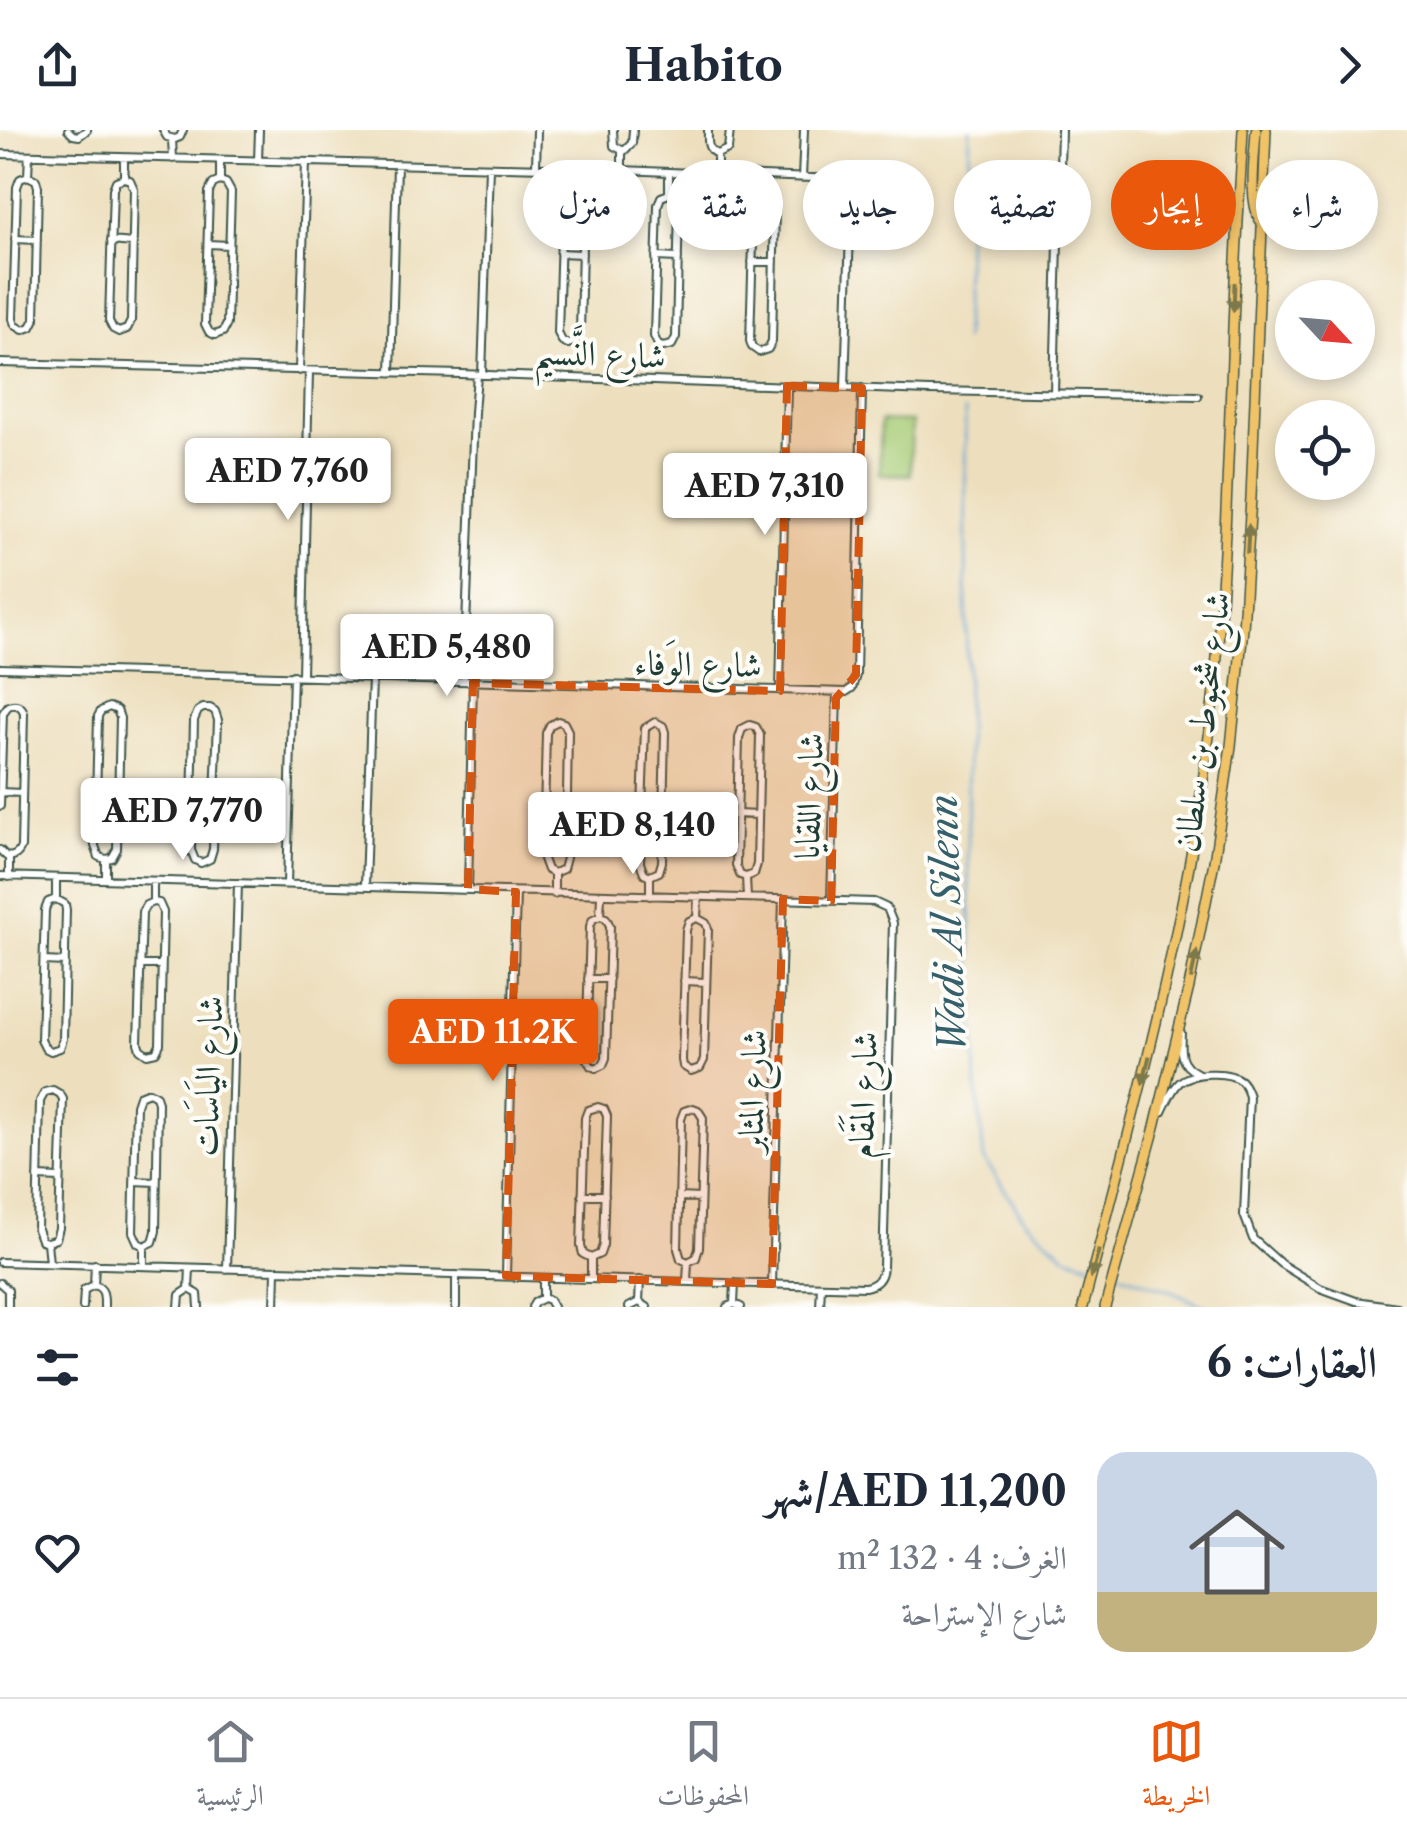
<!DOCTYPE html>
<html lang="ar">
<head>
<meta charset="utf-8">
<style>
	body { margin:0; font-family:"Libre Caslon Text",Amiri,serif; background:#f2f2f3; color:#1f2937; direction:rtl; height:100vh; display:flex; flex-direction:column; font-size:38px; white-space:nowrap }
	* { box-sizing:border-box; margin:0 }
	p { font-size:32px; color:#747a83 }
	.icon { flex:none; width:55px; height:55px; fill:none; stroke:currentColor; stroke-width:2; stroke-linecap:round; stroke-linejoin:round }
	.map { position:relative; height:1177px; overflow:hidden; direction:ltr }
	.sheet { display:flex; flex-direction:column; background:#fff; flex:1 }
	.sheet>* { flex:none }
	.hud { position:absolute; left:30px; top:30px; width:1348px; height:90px; direction:rtl; display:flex; gap:20px }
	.needle { width:65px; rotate:116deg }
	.controls { position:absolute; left:1275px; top:150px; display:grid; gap:20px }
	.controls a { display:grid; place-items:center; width:100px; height:100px; border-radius:50%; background:#fff; box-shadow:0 5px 15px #0003; font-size:50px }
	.price { position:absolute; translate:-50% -85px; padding:0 22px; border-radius:10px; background:#fff; color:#222; font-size:32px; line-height:65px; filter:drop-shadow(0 2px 5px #0008) }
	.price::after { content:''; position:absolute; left:50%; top:60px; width:30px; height:22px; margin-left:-15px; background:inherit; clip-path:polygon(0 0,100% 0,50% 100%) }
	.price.selected { background:#ea580c; color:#fff }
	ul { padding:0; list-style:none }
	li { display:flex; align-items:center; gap:30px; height:250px; padding:0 30px }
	li span { display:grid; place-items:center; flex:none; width:280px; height:200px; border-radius:30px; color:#555 }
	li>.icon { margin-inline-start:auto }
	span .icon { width:120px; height:120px; fill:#fffc; stroke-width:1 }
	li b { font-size:42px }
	h2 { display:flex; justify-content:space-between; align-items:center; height:120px; padding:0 30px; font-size:42px }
	.tag { padding:0 35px; border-radius:45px; background:#fff; box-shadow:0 5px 15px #0003; font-size:35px; line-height:90px }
	.tag.selected { background:#ea580c; color:#fff }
	header { display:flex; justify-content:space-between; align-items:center; height:130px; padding:0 30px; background:#fff; font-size:45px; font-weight:700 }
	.dock { display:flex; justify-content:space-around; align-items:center; height:140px; border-top:2px solid #e0e1e3; background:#fff; font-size:28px; color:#747a83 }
	.dock a { display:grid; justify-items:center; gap:5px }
	.dock .selected { color:#ea580c }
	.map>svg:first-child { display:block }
</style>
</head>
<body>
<header><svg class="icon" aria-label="forward" viewBox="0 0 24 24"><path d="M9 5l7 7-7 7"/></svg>Habito<svg class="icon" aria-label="share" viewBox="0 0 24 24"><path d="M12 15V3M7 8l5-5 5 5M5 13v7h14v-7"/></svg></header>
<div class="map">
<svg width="1407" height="1177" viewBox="0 0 1407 1177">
	<rect width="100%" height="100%" fill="#fdfcf7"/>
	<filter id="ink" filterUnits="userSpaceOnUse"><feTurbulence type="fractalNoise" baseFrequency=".01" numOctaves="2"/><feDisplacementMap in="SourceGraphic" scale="20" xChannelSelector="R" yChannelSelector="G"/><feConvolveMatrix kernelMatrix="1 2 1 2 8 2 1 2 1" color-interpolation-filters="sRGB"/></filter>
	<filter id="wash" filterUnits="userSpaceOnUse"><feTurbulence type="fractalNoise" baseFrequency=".0048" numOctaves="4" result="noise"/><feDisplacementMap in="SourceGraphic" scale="40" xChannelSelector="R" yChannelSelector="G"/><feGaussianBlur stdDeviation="2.25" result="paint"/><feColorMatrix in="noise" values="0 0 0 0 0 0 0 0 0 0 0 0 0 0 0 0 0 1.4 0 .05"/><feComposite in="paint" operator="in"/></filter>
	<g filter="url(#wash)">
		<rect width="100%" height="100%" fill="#eddfbd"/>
		<path fill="#a6cb74" stroke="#628454" stroke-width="2.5" d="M881,291L912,292L910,345L879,344Z"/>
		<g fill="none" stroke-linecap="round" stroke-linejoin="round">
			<path stroke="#5ea0d1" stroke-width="2.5" d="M964,210L970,0
				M965,280L968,727L976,947L984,1029L1025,1090L1066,1126L1091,1134
				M1118,1143L1171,1161L1205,1177"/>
		</g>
	</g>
	<g filter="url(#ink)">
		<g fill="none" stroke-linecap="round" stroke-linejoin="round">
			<g stroke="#3e5549" stroke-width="10">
				<path id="street" d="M68,0L73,5L79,6L87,0
					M163,0L167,7L175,9L180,7L183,0
					M613,0L614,16L624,21L632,13L633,0
					M708,0C708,10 706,20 717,24L728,19L730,0
					M172,9L173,29
					M0,24L622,40L837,49L848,58L851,68L845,257
					M220,30V51
					M258,31L259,0
					M536,38L537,0
					M622,40V21
					M717,44V24
					M28,46L36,50L38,57L35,189L31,197L23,200L15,195L13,189L17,57L20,49Z
					M28,46L29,25
					M124,48L130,50L134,59L131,191L127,199L119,202L113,199L109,191L113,59L116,51Z
					M124,48V28
					M802,48L804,0
					M220,51L226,53L231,62L227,194L223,202L215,205L209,202L205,194L209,62L213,54Z
					M573,60L579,62L583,71L580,203L576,211L568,214L562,211L558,203L562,71L565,63Z
					M573,60V39
					M669,64L675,66L679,75L676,207L672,215L663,217L658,215L654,206L658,75L661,67Z
					M669,64V43
					M765,68L773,73L775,79L772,211L768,219L759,222L752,217L750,211L754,79L757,71Z
					M765,68V47
					M15,109L37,110
					M111,111L133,113
					M208,114L229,115
					M560,123L582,124
					M656,127L678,128
					M752,132H774
					M0,233L461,244L930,261L1198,266
					M299,241L306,32
					M391,243L397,35
					M482,245L489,37
					M1054,263L1061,0
					M0,538L846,562L852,558L856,545L862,258
					M302,545L309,242
					M464,551L474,282L477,245
					M780,561L787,256
					M109,577L117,580L120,588L117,719L112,728L106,729L99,727L95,716L98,586L101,581Z
					M203,578H210L215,581L218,590L213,719L210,729L201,733L195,730L191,720L194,590L198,581Z
					M558,591L564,593L568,601L566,728L563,739L554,743L547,740L543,729L546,603L550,595Z
					M655,592L663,596L665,602L662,732L659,742L650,746L644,743L640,733L645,598Z
					M750,595L756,597L760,605L757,734L754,744L746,747L740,745L736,735L739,608L742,599Z
					M0,662L22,663
					M96,664L118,665
					M192,668H215
					M0,676L3,583L8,576C15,573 22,575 24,583L21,717C19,724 13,728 6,726L0,720
					M545,680L567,681
					M641,680L663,681
					M737,684L758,685
					M9,727V747
					M106,729V749
					M0,746L874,772L887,778L893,793L883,1137C882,1149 876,1155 865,1157L0,1132
					M746,747L747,768
					M287,754L293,545
					M365,756L372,548
					M468,759L473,553
					M554,764V743
					M650,766V746
					M56,769L65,774L66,780L63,909L60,918L51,921L45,918L41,910L45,780L48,772Z
					M56,769V748
					M831,771L837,563
					M153,772L159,773L163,782L160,914L156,922L147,924L140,919L138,913L142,782L146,775Z
					M153,772V751
					M600,786L606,788L610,796L606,928L603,935L596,938L591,936L586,928L590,796L593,789Z
					M600,786L601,765
					M697,788L706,793L708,799L704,930L700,938L691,941L683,936L682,930L686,800L689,791Z
					M697,788L698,767
					M44,831L65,832
					M141,835H161
					M588,849H609
					M684,851L706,852
					M1181,903C1180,922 1179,934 1197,943
					M53,960L60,964L63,969L59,1098L56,1109L47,1112L41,1110L37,1099L40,971L45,962Z
					M149,962L156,966L158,972L156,1101L153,1112L144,1116L138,1113L133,1102L136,975L139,966Z
					M598,977L604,979L607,986L603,1115L600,1124L591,1128L583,1124L581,1116L585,988L588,980Z
					M693,978L698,980L703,988L699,1118L696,1128L688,1132L681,1129L678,1119L681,989L684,981Z
					M1162,982C1167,972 1171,961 1179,953C1190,942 1229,940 1241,951C1246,956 1246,959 1249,966L1244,1085L1253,1109L1281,1134L1320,1158L1356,1171L1397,1177
					M38,1047L60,1048
					M135,1051L156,1052
					M582,1065H605
					M679,1067L700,1068
					M47,1112L49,1133
					M144,1135V1116
					M227,1139L238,753
					M506,1146L516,762
					M591,1149V1128
					M687,1151L688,1132
					M0,1153L8,1160V1177
					M772,1154L783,769
					M94,1155L95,1134
					M189,1159L190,1138
					M543,1168V1148
					M639,1172L640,1150
					M734,1174L735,1153
					M83,1177L84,1160L94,1155C105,1158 104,1167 104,1177
					M179,1177L180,1165L189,1159L198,1164L199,1177
					M275,1177L276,1141
					M456,1177V1145
					M532,1177L535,1172L543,1168L549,1170L553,1177
					M629,1177L639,1172L647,1177
					M727,1177L734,1174L741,1177
					M820,1177L821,1156"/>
			</g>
			<g stroke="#3e5549" stroke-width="12">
				<path id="primary" d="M1256,0C1255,25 1248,69 1260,90
					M1083,1177C1133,988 1185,801 1209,606C1224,481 1227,354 1232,228C1234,152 1239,76 1243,0
					M1105,1177L1155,997L1189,857L1214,732L1231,616L1243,499L1251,368L1266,0"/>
			</g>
			<use href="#street" stroke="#fff" stroke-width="6"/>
			<use href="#primary" stroke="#f1c369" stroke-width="9"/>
		</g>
		<defs><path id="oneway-solid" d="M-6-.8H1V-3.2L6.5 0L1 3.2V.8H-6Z" transform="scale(2.5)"/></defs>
		<g fill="#7d794c">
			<use href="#oneway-solid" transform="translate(1234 167) rotate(92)"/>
			<use href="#oneway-solid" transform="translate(1248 409) rotate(-87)"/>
			<use href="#oneway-solid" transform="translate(1194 835) rotate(-78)"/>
			<use href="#oneway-solid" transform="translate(1146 940) rotate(104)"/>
			<use href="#oneway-solid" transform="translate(1095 1134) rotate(105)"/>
		</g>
	</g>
	<path fill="#d45610" fill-opacity="0.2" stroke="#d45610" stroke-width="8" stroke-dasharray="20 12" stroke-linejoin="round" d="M787,256L862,258L856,545L836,568L831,771L783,769L772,1154L506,1146L516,762L468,759L473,553L780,561Z"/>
	<g text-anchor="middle" stroke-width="8" stroke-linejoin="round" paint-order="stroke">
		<g font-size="35" fill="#1f3d34" stroke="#fdfcf7">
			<text transform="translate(600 224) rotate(2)" y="12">شارع النَّسيم</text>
			<text transform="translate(698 534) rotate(1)" y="12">شارع الوَفاء</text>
			<text transform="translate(1202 592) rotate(-83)" y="12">شارع شخبوط بن سلطان</text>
			<text transform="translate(809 666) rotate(-88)" y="12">شارع اللقايا</text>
			<text transform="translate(208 946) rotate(-88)" y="12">شارع اليَاسَات</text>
			<text transform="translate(752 961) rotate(-88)" y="12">شارع المثابر</text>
			<text transform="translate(863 965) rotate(-88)" y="12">شارع المَقَام</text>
		</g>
		<g font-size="38" font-style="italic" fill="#35606b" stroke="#fdfcf7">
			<text transform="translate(948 794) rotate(-92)" y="13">Wadi Al Silenn</text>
		</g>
	</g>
</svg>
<div class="controls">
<a><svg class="needle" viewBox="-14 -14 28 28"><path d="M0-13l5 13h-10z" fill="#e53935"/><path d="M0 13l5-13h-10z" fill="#747a83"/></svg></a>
<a><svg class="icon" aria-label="locate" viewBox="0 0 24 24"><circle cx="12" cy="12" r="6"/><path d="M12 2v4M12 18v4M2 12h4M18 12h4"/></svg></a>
</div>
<b class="price" style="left:288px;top:393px">AED 7,760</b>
<b class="price" style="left:765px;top:408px">AED 7,310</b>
<b class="price" style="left:447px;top:569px">AED 5,480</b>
<b class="price" style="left:183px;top:733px">AED 7,770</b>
<b class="price" style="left:633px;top:747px">AED 8,140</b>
<b class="price selected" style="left:493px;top:954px">AED 11.2K</b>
<div class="hud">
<a class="tag">شراء</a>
<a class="tag selected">إيجار</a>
<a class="tag">تصفية</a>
<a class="tag">جديد</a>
<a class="tag">شقة</a>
<a class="tag">منزل</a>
</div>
</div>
<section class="sheet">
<h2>العقارات: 6<svg class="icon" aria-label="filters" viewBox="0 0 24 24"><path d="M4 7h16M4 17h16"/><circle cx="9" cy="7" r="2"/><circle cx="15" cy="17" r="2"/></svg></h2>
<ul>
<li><span style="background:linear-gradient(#c9d6e8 70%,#c2b280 0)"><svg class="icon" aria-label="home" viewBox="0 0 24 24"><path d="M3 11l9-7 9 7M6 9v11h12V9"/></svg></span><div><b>AED 11,200/شهر</b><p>الغرف: 4 · 132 m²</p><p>شارع الإستراحة</p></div><svg class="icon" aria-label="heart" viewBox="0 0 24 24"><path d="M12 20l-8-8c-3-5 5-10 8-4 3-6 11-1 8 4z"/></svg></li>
</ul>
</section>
<nav class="dock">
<a class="selected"><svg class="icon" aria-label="map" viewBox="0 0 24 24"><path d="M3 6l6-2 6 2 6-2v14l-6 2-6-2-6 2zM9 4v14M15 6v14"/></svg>الخريطة</a>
<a><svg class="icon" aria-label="saved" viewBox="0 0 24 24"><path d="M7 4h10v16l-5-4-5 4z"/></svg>المحفوظات</a>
<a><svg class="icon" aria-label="home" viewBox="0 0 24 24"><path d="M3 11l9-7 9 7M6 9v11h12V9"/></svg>الرئيسية</a>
</nav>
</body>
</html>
